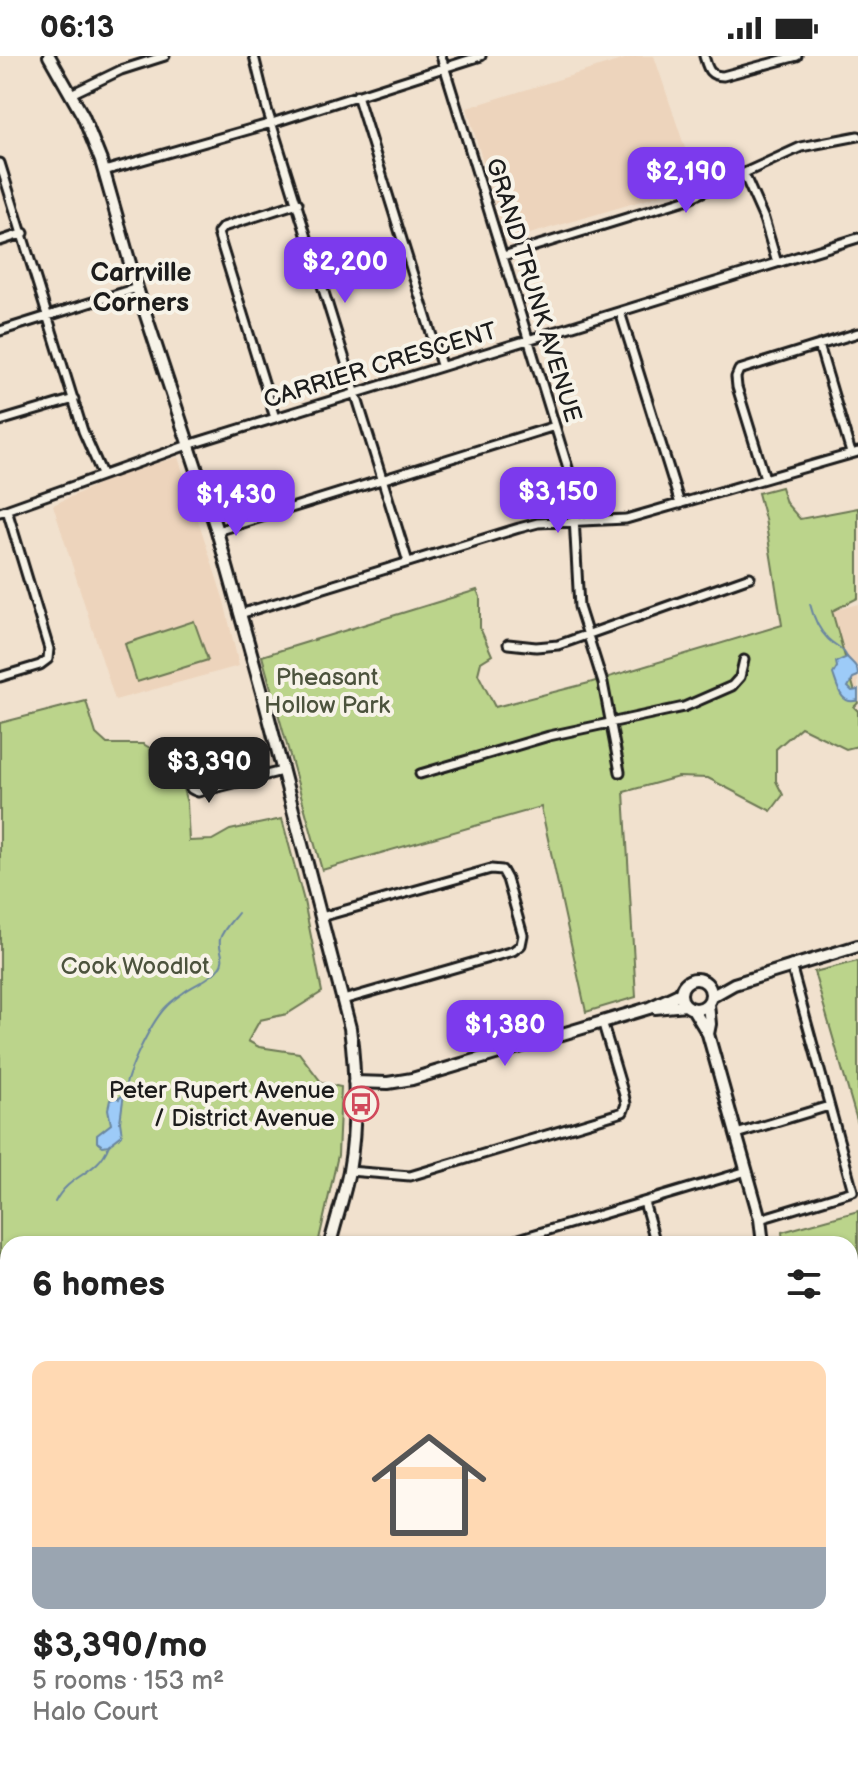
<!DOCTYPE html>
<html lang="en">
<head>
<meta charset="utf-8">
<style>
	body { margin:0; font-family:"Balsamiq Sans",sans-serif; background:#f2f2f2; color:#222; height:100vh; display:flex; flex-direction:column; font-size:30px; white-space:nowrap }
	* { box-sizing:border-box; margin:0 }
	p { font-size:26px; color:#767676 }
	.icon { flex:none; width:44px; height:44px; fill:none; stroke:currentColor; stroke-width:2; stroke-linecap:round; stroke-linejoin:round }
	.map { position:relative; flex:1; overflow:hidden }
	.sheet { position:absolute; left:0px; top:1180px; width:858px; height:538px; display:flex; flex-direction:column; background:#fff; border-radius:24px 24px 0 0; box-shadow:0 2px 6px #0004 }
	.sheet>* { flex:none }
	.price { position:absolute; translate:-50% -68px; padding:0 18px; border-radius:16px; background:#7c3aed; color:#fff; font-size:26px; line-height:52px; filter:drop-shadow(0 2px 4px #0008) }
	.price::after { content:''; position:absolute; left:50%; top:48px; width:24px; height:18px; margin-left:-12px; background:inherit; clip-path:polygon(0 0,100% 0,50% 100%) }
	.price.current { background:#222; color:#fff }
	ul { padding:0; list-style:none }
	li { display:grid; align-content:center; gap:16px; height:424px; padding:0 32px }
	li span { display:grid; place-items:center; height:248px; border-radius:16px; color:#555 }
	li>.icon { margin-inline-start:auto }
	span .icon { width:144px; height:144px; fill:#fffc; stroke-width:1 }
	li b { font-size:34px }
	h2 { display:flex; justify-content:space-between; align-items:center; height:96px; padding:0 32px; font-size:34px }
	.status { display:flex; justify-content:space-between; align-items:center; height:56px; padding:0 40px; background:#fff; direction:ltr }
	.status svg { height:22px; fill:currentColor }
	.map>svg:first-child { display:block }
</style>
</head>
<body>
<div class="status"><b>06:13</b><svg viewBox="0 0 49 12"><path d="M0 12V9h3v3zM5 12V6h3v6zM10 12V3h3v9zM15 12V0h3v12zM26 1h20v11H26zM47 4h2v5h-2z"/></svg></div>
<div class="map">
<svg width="858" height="1717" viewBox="0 0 858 1717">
	<rect width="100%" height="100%" fill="#f1e1ce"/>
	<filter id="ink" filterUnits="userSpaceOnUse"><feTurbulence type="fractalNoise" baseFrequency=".0125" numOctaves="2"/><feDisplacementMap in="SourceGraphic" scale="16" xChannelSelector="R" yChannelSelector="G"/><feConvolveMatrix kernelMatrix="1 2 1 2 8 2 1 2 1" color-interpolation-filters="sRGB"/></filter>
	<g filter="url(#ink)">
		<path fill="#edd4bc" d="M634,0H654L696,125L668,137L506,185L467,52Z
			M178,401L224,545L239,610L115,644L53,449L124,416Z
			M858,548V647L832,555Z
			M858,1375V1479L850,1481V1377Z"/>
		<path fill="#bbd48b" stroke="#6c7854" stroke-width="2" d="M781,431L786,447L800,463L858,452V542L832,555L858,647L854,651L858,655V690L846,693L801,671L776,693V725L783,739L771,755L708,722L678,721L624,736L636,941L586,956L541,751L322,814L262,600L477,534L480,541V572L492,599L481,606L478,618L495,651L589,627L782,569L765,463L758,437Z
			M194,565L208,604L137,626L125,588Z
			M86,645L96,678L107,688H143L150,692L151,702L177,712L187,747L189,785L212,784L230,774L282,763L304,845L322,936L287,958L260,964L248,985L259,991L299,997L322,1027L341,1031L338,1099L318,1188H8V1555L0,1557V667Z
			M858,905V1068L814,916Z
			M858,1155V1329L850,1331V1188H783L782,1176Z"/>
		<path fill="#9dcbf8" stroke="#6985a0" stroke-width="2" d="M847,601C853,608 858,609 858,620L853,622L848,631L852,635L858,634V644C841,650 838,632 833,618L837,611L836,606Z
			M124,1037L120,1066L122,1079L109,1089L103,1090L97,1086V1079L111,1068L108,1053L110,1044L117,1041L119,1043Z"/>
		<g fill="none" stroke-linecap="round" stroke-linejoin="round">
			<path stroke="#6985a0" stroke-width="2" d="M810,548C813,560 819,574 828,583C835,590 843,591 847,601
				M124,1037C127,1016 150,969 164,953C169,947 176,942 183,937C194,928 210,924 219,912C227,902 218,895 220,883C223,873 232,865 238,857
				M55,1146C71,1116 97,1120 109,1089"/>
			<g stroke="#1c1c1c" stroke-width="13">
				<path id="street" d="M254,0L267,53L408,506
					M441,0L572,425L579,551L603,627L620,716
					M704,0C708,13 709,20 723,20L797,0
					M71,38L121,14L165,0
					M357,39L441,309
					M0,107L83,375L102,418
					M104,115L272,67L481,0
					M744,118L764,163L777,207
					M0,185L24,177
					M503,200L685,144L801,91L858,80
					M620,256L680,448
					M0,275L137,232
					M819,289L851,397
					M275,362L218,177L223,171L298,147
					M0,365L74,343
					M765,422L737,331L736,321L739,314L858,277
					M0,456L188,389L858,182
					M217,475L555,370
					M240,558L519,472L538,467L626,463L858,396
					M508,588L536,591L558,589L750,521
					M0,621L40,609L48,603L49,593L7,454
					M170,692C172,693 179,700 180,702C187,715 180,731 198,736L282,715
					M420,718L549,680L684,651L732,630L740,621L744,604
					M321,861L491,813L502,814L507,823L523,879L521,889L513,895L343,944
					M736,1078L829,1050
					M349,1115L410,1120L623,1056L626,1048L624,1039L602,965
					M644,1146L656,1188
					M760,1163L853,1135L791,909
					M502,1188L747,1115
					M850,1665L858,1663
					M0,1684L8,1685
					M92,1710V1717
					M318,1717L343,1710
					M643,1717L654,1714L660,1717
					M673,1717L698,1710"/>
			</g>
			<g stroke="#1c1c1c" stroke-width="16">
				<path id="secondary" d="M49,0L83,60L101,105L137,232L217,475L265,647L350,972C356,1017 357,1070 349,1115C344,1140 336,1164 330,1188
					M681 938a15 15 0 1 1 30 0a15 15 0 1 1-30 0Z
					M711,941L734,928L858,890
					M655,952L686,949
					M693,953L708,978L760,1163L763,1188
					M708,978L710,968L708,948
					M354,1026L388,1027L412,1023L649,952L681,937
					M850,1347L858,1345
					M850,1361L858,1359
					M0,1571L8,1569
					M0,1587L8,1585
					M850,1599L858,1643
					M378,1710L379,1717"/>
			</g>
			<use href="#street" stroke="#f7f3e8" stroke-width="7"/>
			<use href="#secondary" stroke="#f7f3e8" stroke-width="10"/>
		</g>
	</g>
	<defs>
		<g id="bus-ring" transform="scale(1.8)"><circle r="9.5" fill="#f7f3e8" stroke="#d1495b" stroke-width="1.5"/><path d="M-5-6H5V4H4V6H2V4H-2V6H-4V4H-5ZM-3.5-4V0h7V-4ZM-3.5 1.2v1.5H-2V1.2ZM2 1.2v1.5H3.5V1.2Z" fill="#d1495b"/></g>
	</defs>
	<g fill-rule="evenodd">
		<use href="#bus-ring" x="361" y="1048"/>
	</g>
	<g text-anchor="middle" stroke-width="8" stroke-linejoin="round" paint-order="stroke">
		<g font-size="24" fill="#1c1c1c" stroke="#f7f3e8">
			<text transform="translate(534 234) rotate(73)" y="8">GRAND TRUNK AVENUE</text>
			<text transform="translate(380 309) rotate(-17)" y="8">CARRIER CRESCENT</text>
		</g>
		<g font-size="24" fill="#4c533d" stroke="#f7f3e8">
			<text x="327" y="629">Pheasant<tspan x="327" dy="28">Hollow Park</tspan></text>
			<text x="135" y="918">Cook Woodlot</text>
		</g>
		<g font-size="24" fill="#1c1c1c" stroke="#f7f3e8" text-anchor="end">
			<text x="335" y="1042">Peter Rupert Avenue<tspan x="335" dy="28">/ District Avenue</tspan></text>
		</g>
		<g font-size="26" font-weight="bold" fill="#1c1c1c" stroke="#f7f3e8">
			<text x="141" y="225">Carrville<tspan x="141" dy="30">Corners</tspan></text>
		</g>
	</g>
</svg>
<b class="price" style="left:686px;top:159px">$2,190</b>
<b class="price" style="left:345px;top:249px">$2,200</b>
<b class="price" style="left:558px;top:479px">$3,150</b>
<b class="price" style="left:236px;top:482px">$1,430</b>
<b class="price current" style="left:209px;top:749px">$3,390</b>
<b class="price" style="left:505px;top:1012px">$1,380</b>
<section class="sheet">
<h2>6 homes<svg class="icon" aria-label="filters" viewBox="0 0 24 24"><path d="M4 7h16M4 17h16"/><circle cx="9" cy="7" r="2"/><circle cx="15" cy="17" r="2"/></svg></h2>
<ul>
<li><span style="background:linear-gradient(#ffd9b3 75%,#9aa5b1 0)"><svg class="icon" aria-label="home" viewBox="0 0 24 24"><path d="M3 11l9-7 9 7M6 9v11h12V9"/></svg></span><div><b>$3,390/mo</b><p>5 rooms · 153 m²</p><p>Halo Court</p></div></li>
</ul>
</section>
</div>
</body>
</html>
